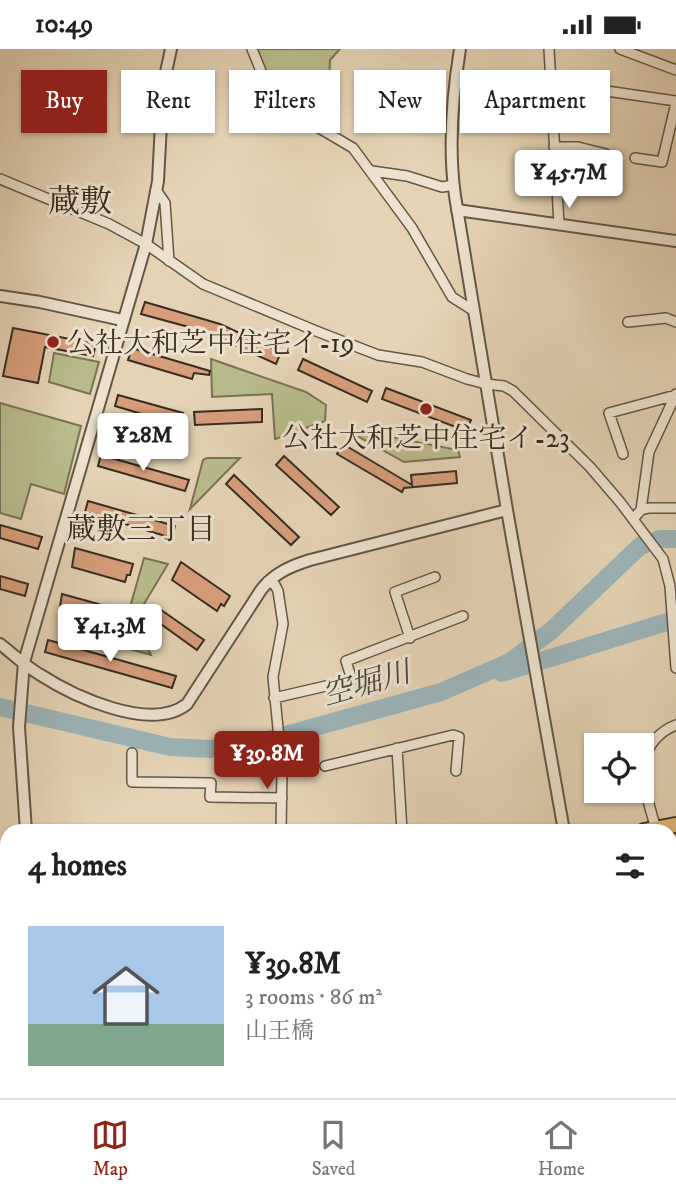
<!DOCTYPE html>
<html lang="en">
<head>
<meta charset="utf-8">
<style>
	body { margin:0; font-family:"IM FELL DW Pica","Noto Serif JP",serif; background:#f2f2f2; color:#222; height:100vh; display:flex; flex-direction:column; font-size:26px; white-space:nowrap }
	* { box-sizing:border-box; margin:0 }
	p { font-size:23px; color:#767676 }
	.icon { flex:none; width:38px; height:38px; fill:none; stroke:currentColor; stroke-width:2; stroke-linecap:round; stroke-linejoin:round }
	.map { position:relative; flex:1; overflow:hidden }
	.drawer { position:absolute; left:0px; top:775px; width:677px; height:275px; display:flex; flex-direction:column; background:#fff; border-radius:21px 21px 0 0; box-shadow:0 2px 5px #0004 }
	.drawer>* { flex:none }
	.top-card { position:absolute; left:21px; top:21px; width:635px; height:63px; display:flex; gap:14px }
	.fabs { position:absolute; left:584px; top:684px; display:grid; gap:14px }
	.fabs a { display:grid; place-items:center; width:70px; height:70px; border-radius:0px; background:#fff; box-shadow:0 2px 5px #0004; font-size:35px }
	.price { position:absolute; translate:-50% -60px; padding:0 16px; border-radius:7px; background:#fff; color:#222; font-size:23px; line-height:46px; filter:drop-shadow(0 2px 4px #0008) }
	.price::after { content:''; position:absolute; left:50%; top:42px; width:21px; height:16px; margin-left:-10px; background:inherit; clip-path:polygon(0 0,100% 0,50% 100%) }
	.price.current { background:#8f2418; color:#fff }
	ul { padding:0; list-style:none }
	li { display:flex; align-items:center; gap:21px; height:175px; padding:0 28px }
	li span { display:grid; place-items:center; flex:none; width:196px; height:140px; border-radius:0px; color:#555 }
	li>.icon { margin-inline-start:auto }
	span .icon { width:84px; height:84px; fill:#fffc; stroke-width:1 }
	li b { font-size:30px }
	h2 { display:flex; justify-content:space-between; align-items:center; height:84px; padding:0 28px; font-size:30px }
	.chip { padding:0 24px; border-radius:0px; background:#fff; box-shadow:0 2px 5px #0004; font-size:24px; line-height:63px }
	.chip.current { background:#8f2418; color:#fff }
	.status { display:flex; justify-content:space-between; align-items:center; height:49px; padding:0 35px; background:#fff; direction:ltr }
	.status svg { height:19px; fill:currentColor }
	.menu { display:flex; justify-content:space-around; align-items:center; height:98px; border-top:2px solid #e0e0e0; background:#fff; font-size:19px; color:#767676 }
	.menu a { display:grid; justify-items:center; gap:4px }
	.menu .current { color:#8f2418 }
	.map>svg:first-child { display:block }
</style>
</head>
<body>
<div class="status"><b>10:49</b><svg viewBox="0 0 49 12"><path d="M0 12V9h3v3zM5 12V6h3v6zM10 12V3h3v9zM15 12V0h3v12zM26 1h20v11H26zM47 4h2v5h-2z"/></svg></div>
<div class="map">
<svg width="676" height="1049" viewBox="0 0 676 1049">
	<rect width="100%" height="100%" fill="#e4d3b5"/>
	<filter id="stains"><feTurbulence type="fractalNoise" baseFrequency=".00286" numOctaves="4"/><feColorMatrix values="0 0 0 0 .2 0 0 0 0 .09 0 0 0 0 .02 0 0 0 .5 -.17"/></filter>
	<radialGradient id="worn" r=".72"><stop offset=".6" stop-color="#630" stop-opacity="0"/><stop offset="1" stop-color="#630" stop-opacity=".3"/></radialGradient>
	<path fill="#b9bb8a" stroke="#797456" stroke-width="2" d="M255,0H340L330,11L328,62L324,78L288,56L266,24Z
		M54,304L99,313L90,345L49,333Z
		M211,310L306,343L326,356L325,372L275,390L272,345L212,348Z
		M0,354L81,377L64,445L31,435L21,470L0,464Z
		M350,380L458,401L460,408L404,413L350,383Z
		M207,409H240L190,460L203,411Z
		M144,509L168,515L138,565L135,578L151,606L119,597Z
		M323,1043H370L377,1049H324Z"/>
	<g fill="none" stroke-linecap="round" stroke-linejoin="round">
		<path stroke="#9bb4b9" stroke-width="18" d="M502,624L676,570
			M0,658L170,698L210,700L257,694L441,643L510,613L552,581L640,497L660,490H676"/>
	</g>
	<path fill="#d79e7b" stroke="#392e22" stroke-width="2" d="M145,253L220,275L281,303L276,315L207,283L141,265Z
		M13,279L96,295L93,307L45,298L38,334L3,327Z
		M132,299L210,322L209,326L194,324L192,330L128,311Z
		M303,310L372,342L367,353L298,321Z
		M386,339L471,371L466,382L382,350Z
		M118,346L183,364L179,376L115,357Z
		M262,360V373L195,376L194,363Z
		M343,395L412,436L411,426L456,422L457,434L404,439L402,443L337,405Z
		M101,406L189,431L185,442L98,417Z
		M284,407L339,458L331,466L276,416Z
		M234,426L299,488L291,496L226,435Z
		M88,452L175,477L172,489L85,463Z
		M0,476L42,488L38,500L0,489Z
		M75,499L133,515L130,526H127L125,533L72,518Z
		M181,513L230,547L224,557L221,555L217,562L172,531Z
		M0,527L28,535L25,547L0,540Z
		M62,545L120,561L117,573L113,572L111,579L59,564Z
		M154,556L204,591L197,601L147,565Z
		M48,591L176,627L172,639L45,603Z"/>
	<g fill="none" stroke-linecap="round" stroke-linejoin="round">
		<g stroke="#645747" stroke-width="12">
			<path id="minor" d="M252,0L265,32L287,60L353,99L412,179L452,248L474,262
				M549,0L559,175
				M620,0L676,21
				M550,37H572L676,52
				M554,98H578L606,105
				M635,109L662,113L676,54
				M372,122L407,127L442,138L454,136
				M0,130L109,175L146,195L203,235L316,282L378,306L422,313L467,330L486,335L504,337L513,342L590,418L620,453L663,510L670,537L676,619
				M156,141L165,154L169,212
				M628,273L666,269L676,273
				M623,405L609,364L676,346
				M641,461L649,459H676
				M633,470L641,461L649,403L676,345
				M268,532L275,536L278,542L283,575L273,628L282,720L281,782
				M410,589L395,543L435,528
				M274,649L352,631L346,612L463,567
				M397,699L402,782
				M132,704V733L211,734L210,748L282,749
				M642,712C650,695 658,683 676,676
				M325,717L453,686L459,688L456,722
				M642,731L656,780
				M0,924L7,925
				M670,943H676
				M0,1015H7
				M236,1043L239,1049
				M317,1043L319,1049
				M378,1043L384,1049
				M519,1043L520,1049
				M441,1049L473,1043"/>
		</g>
		<g stroke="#645747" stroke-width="14">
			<path id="tertiary" d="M460,0C452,49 448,97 455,147L507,461L564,782
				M457,161L676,192
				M0,247L40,253L122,271
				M0,595C13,605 25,617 39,625C73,647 151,684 187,655L261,541C274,524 291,517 310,511L507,461
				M26,782L19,678L24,613L146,195L158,132L163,37L171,0
				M38,1043V1049
				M143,1043L147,1049
				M609,1043L610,1049"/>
		</g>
		<g stroke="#392e22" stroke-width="18">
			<path id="primary" d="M644,782L676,776
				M0,817L7,819"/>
		</g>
		<use href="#minor" stroke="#ede2cf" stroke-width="9"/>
		<use href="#tertiary" stroke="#ede2cf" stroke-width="10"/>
		<use href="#primary" stroke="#e2ba7a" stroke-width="14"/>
	</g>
	<g fill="#8f2418" stroke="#ede2cf" stroke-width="2.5">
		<circle cx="53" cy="293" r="7"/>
		<circle cx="426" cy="360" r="7"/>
	</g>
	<g text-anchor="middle" stroke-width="6" stroke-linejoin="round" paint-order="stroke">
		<g font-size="28" fill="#392e22" stroke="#ede2cf" text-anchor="start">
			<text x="67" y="303">公社大和芝中住宅イ-19</text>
			<text x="426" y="398" text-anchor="middle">公社大和芝中住宅イ-23</text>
		</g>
		<g font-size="30" fill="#392e22" stroke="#ede2cf">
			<text x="141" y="490">蔵敷三丁目</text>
		</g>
		<g font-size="30" font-style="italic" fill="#4d4940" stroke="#ede2cf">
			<text transform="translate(366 634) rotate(-16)" y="10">空堀川</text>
		</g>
		<g font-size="32" fill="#392e22" stroke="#ede2cf">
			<text x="80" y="163">蔵敷</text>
		</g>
	</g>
	<rect width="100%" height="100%" filter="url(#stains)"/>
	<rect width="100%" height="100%" fill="url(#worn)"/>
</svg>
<div class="fabs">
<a><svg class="icon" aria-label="locate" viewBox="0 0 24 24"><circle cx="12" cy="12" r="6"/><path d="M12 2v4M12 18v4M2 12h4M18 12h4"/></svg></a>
</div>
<b class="price" style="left:569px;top:161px">¥45.7M</b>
<b class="price" style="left:143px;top:424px">¥28M</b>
<b class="price" style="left:110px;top:615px">¥41.3M</b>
<b class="price current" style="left:267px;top:742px">¥39.8M</b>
<div class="top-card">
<a class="chip current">Buy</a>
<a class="chip">Rent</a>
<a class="chip">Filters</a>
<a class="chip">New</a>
<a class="chip">Apartment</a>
</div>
<section class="drawer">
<h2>4 homes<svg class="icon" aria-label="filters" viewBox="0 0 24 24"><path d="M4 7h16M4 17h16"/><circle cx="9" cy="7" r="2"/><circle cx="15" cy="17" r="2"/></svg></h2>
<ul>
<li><span style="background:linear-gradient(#a9c7e8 70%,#7fa58c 0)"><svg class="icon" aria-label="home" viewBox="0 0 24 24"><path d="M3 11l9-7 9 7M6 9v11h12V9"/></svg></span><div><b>¥39.8M</b><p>3 rooms · 86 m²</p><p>山王橋</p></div></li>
</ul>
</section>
</div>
<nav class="menu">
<a class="current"><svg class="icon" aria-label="map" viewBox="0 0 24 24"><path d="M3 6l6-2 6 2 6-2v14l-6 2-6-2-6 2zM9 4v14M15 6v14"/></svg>Map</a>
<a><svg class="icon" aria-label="saved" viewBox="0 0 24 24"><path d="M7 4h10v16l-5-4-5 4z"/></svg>Saved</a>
<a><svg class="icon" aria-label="home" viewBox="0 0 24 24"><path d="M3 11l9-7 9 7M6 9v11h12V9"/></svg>Home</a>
</nav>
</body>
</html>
